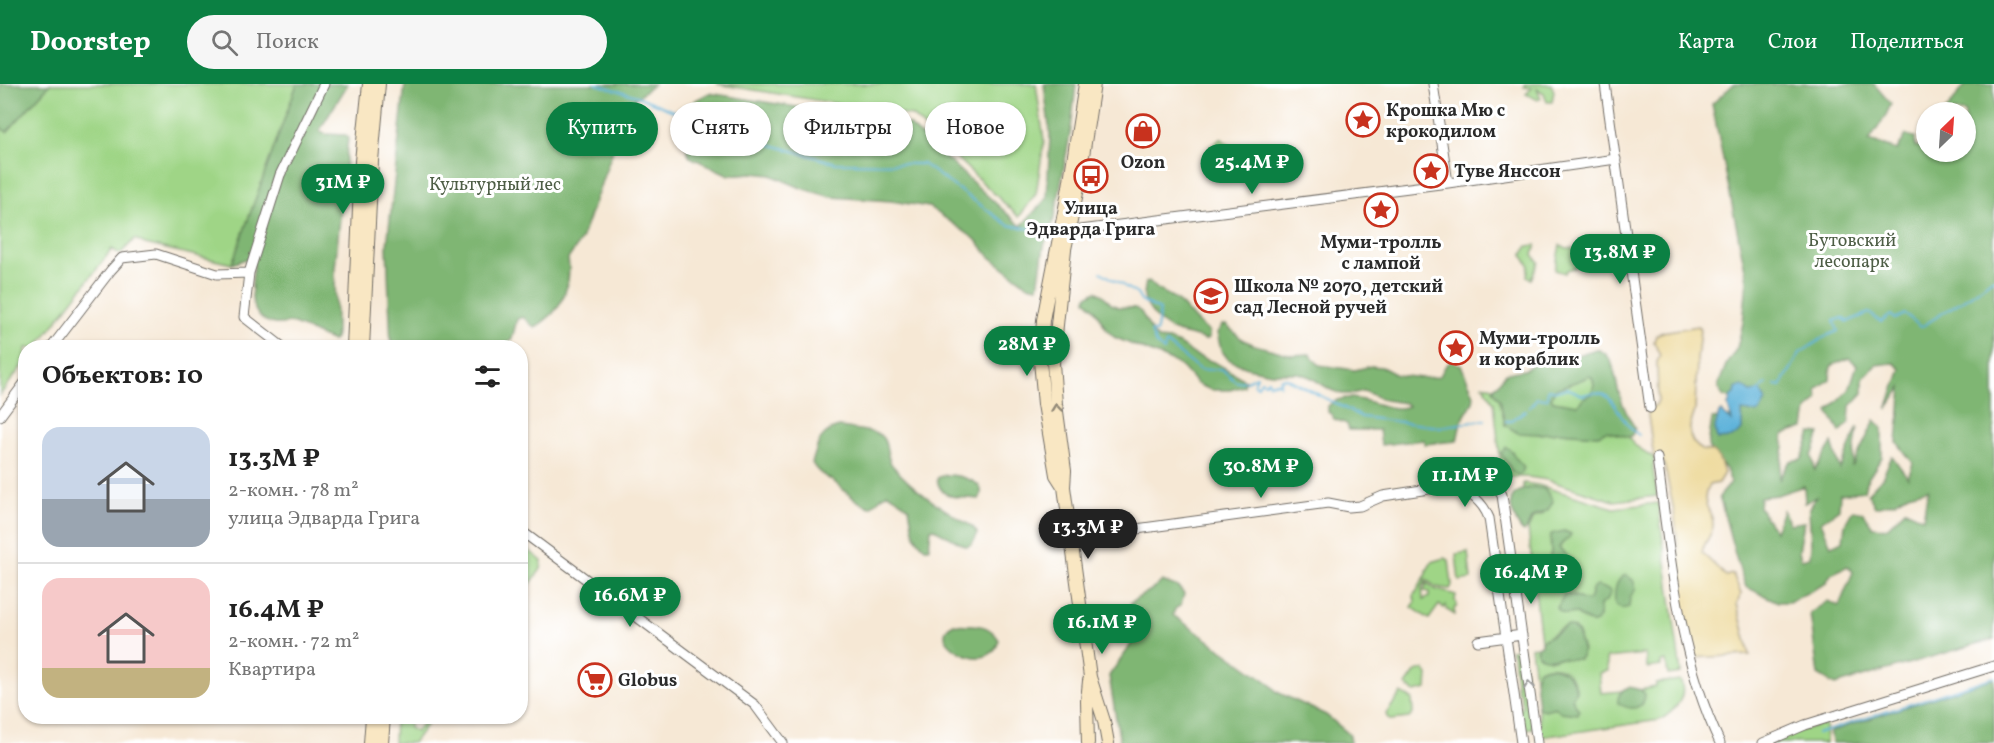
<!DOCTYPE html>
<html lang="ru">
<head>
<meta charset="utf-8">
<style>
	body { margin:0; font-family:Vollkorn,serif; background:#f6f6f6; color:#222; height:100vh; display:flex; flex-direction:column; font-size:22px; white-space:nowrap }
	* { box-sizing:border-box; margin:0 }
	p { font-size:20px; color:#767676 }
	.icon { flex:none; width:33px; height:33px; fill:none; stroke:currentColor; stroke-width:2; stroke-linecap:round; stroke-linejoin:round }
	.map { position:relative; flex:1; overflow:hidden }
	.drawer { position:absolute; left:18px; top:256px; width:510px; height:384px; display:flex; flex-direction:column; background:#fff; border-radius:24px; box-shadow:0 2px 4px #0004 }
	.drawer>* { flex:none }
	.hud { position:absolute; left:546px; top:18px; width:570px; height:54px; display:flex; gap:12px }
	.needle { width:39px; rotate:25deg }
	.buttons { position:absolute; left:1916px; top:18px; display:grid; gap:12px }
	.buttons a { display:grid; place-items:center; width:60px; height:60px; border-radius:50%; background:#fff; box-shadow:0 2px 4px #0004; font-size:30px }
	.price { position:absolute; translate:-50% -51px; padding:0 14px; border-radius:21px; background:#0b8043; color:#fff; font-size:20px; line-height:39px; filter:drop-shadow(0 2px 3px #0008) }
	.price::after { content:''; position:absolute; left:50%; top:36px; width:18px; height:14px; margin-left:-9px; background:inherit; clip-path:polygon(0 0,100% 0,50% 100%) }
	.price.current { background:#222; color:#fff }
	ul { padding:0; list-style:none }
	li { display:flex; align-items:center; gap:18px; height:150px; padding:0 24px }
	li+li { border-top:2px solid #e0e0e0 }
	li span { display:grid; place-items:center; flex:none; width:168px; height:120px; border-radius:18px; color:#555 }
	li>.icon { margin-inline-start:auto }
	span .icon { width:72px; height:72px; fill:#fffc; stroke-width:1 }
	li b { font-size:26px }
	h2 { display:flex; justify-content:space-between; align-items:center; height:72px; padding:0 24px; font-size:26px }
	.chip { padding:0 21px; border-radius:27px; background:#fff; box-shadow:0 2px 4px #0004; font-size:21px; line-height:54px }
	.chip.current { background:#0b8043; color:#fff }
	header { display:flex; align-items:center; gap:36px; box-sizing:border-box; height:84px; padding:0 30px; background:#0b8043; color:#fff }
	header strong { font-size:28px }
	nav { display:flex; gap:33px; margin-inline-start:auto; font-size:21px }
	.search { width:420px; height:54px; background:#f6f6f6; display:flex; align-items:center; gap:15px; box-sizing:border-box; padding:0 21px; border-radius:33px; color:#767676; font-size:22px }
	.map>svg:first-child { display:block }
</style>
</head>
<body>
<header>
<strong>Doorstep</strong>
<div class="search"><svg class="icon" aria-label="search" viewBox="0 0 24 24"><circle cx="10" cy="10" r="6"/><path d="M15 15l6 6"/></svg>Поиск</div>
<nav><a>Карта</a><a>Слои</a><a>Поделиться</a></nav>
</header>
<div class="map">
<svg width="1994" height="659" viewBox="0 0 1994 659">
	<rect width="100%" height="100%" fill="#fff"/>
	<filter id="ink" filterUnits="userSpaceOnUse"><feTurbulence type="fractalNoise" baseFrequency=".0167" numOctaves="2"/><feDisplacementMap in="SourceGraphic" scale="12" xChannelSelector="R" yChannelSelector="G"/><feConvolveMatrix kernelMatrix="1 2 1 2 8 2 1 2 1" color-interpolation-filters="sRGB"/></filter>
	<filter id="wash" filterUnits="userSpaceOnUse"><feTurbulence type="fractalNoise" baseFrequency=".008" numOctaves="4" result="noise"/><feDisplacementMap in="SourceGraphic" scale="24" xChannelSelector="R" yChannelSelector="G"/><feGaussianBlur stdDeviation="1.35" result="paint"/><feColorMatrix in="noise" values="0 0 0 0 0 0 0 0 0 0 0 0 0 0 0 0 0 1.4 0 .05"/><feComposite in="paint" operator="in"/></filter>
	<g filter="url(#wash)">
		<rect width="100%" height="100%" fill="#f6e8d5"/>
		<path fill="#9fd586" stroke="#658058" stroke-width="1.5" fill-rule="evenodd" d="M50,0H297L232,180L145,160L135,155L120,170L112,165L36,264H26L25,278L0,311V43L7,48Z
			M717,0H1036L1044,57L1036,110L1019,133L912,32Z
			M1525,0H1551L1554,7L1552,18H1547L1544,9L1537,5L1541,14L1538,16L1526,10L1532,4L1524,3Z
			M1221,54L1238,69L1235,72L1226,69L1208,71L1210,63Z
			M1536,161L1533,171L1539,178L1531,195L1527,192L1529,181L1522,171L1528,162Z
			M1560,161L1567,164L1578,165L1580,182L1567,186L1565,189L1555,186Z
			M1588,292L1592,293L1594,300L1592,310L1575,322L1553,317L1551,314L1555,305L1583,295Z
			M1483,301L1494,303V308L1500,316L1505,341L1538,350L1560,348L1598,351L1606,347L1629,353L1633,360L1654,374L1653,385L1657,412L1614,417L1547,396L1528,393H1502L1494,319Z
			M1523,399L1538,401L1614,424L1658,419L1681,589L1668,591L1666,577L1661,578V582L1647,584L1645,570L1606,574L1608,587L1599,589L1601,609L1622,607L1621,609L1656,603V599L1680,596C1689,613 1673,628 1660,636L1541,653L1538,624H1552L1555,623L1579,627L1572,615C1573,612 1576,609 1576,606C1577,597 1565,585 1557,583C1552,582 1547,583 1542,584L1535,594L1531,563L1537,562L1536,567L1550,576L1557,574L1579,575L1583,566L1579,555V550C1565,534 1555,550 1541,557L1528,445L1533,434L1543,430L1533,403L1523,405ZM1564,447L1570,450L1559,464L1572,476L1566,484C1556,483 1554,486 1549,494L1538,495L1535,483L1542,480L1548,481L1551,468L1550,454ZM1591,508L1607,516L1600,521V532L1586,537L1575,529L1573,511L1585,517L1590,516Z
			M521,460L542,477L541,485L521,513Z
			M1468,468L1471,495L1459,497L1456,470Z
			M1445,474L1449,476L1452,501L1450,505L1436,503L1424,494L1427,490V486L1432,478Z
			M1423,496L1426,498L1422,503L1423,516L1429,513V508L1424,507L1427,499L1435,505L1456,511L1455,516L1457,522L1454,525L1455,531L1447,526L1446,522L1444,524L1439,521L1429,535L1412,523L1415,518L1414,512Z
			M1522,565L1533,644L1521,645L1519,624L1522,623L1520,608H1517L1513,569L1510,566Z
			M1419,586H1424L1428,591L1427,605L1415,608L1406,601L1416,587Z
			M1401,609L1412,615L1413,630L1409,634L1391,636L1387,633L1386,630Z
			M395,633H411L409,644L416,648L427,633H432L413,659H394Z
			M1825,639L1826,659H1772L1796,648Z"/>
		<path fill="#7fb673" stroke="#55704f" stroke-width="1.5" fill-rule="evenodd" d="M0,0H50L7,48L0,43Z
			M297,0H348L319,47L325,50L346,51L348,54L335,184L336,249L335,255L333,257C320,252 307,245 294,240C287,238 282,241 275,240C246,235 251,203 254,182L246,175L232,180Z
			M405,0H654L593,47L639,49L617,55L581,156L568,175C571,192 566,215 554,228C549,234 541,239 535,244L523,233L517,235L512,255L501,264H391L387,162Z
			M1044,0H1076L1071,45L1055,132L1044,162L1038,203L1027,201L990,173L975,155L929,123L891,117L831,113L801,104L771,91L752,89L729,91L690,73L680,48L694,17L709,9L909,41L1021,142L1047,114L1050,51Z
			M1734,0H1874L1891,20L1885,33L1869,57L1897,66L1906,51L1915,53V63L1926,64V68H1965V28H1945L1966,0H1994V555L1835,601L1818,591L1810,529L1828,517L1839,522L1853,488L1848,482L1831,490L1825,500L1789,518H1778L1746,503C1734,474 1729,443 1719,413L1731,399L1726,385L1713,372L1708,362L1712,335L1732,333L1740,317L1722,312L1718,302L1726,281L1737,264L1743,239L1747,196L1712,20ZM1849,274L1857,281L1849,306L1828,327L1840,348L1849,339L1850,323L1863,309V294L1876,281L1894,279L1901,285L1887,325L1902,303L1897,358L1913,379L1908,394L1892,372L1882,394L1868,409L1875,423L1895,418L1908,410L1928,405L1923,434L1905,426L1887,444L1873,443L1862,428L1853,426L1845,440L1843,457L1831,462L1821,438L1839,425L1840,410L1864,407L1866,398L1882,373V343L1875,336L1852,383L1858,343L1840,385L1832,359L1815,386L1812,372L1820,350L1811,349L1802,375L1790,377L1779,396L1784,362L1783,351L1804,344L1807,326L1818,315L1817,305L1830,295L1831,282ZM1804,402L1805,419L1816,413L1809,426L1811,461L1810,473L1801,475L1799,467L1804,438L1790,440L1783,426L1775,447L1759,423L1760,413L1777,411Z
			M1149,197L1157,205L1172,213L1182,221L1195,236L1209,248V254L1205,256C1195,251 1182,251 1172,246C1161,241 1146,225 1144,213C1144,208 1145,203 1146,198Z
			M1096,207L1103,211L1111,220L1118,223L1135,224L1141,228L1154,251L1158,255L1169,256L1179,260L1195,271L1216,279L1245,296L1244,302L1230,306H1211L1197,300L1183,284L1174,278L1114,253L1107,246L1094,224L1086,216L1087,212Z
			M1222,241H1226L1243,256L1255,261L1292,271L1310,270L1319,281L1355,286L1371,282L1382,283L1397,291L1422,294L1437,293L1441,290L1446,281L1452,277L1461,281L1474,311L1473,318L1461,338L1457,357L1425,360L1424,356L1381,361L1379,346H1349L1347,340L1334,335L1332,331L1328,328V322C1352,300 1385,332 1408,322L1405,319L1384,316L1364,307L1351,310H1342L1331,306L1310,293L1298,289H1271L1247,284L1228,275L1221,266L1217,249Z
			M1596,265C1616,270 1614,293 1619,309C1623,322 1628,333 1635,344L1632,351L1629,353L1606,347L1598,351L1560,348L1538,350L1518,349L1505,341L1500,316L1493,306L1506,289L1524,286L1537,278L1575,272ZM1588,292L1592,293L1594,300L1592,310L1583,314L1578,321L1553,317L1551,313L1555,305L1583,295Z
			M839,343C847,344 875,348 880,351C889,358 885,372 892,381C914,407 943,425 973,443L977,449C976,456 972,462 965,462L933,444L931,445L929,464H925C910,450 913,442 909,424L895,413L888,409C881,412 877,419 870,423C855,418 846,407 834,398C826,392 817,389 812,379C818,362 818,348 839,343Z
			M1506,363L1512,367L1514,372L1524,383L1522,389L1518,391L1512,388L1501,369Z
			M946,391C957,391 990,397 979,415C961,412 941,418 937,395L939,393Z
			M1533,403L1545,405L1553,417C1546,434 1540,426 1532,434C1528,439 1529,444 1524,448C1518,444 1517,439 1514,432C1506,412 1514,407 1533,403Z
			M1564,447L1571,450C1569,457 1561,457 1559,464L1572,477V481L1566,484H1557L1549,494L1540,496L1536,490V480H1548L1551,468V450Z
			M1626,491L1633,496L1636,505L1630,513L1629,523L1622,525L1615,521C1614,510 1614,495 1626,491Z
			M1162,497L1178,503L1184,510L1181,521L1175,525L1173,531L1269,599L1277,608L1326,631L1350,651L1351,659H1120L1109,592C1119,576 1136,561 1136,541C1136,532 1130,527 1131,518L1156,503Z
			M1597,502L1610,506L1611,509L1607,516L1600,521C1599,529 1601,535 1593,540L1575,529C1567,531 1562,531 1557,524L1564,511C1575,510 1581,518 1589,516L1593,504Z
			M954,540C972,542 988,537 999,556C990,591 943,564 945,550C945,545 950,542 954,540Z
			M1567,542L1573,544L1579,550C1578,561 1587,566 1579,575C1571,576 1565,574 1558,574C1549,574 1546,576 1538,571L1537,562L1541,561V557Z
			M1550,583C1564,584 1573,593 1576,606L1572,615L1579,627L1578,630L1560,628L1555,623L1545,626L1538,624L1535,594L1539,585Z
			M1994,594V659H1833L1829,648Z
			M1629,603L1641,606L1645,610C1645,626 1630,627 1618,619C1617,611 1622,605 1629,603Z"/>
		<path fill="#eeda9e" stroke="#8c8264" stroke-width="1.5" d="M1698,242L1700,245L1697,276L1695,327L1690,342V351L1693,358L1701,366C1720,367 1718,372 1724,389L1718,399L1709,401C1698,422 1714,426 1713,442C1712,452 1703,459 1702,469L1726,492L1733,490L1741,510L1737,520L1750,571L1691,574C1681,531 1681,488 1676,444C1674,421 1668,399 1663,376L1654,374L1647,325L1656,321L1658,316L1657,278L1660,272L1654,258L1656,251L1662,248Z"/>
		<path fill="#5eb3da" stroke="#446f82" stroke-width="1.5" d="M1743,302L1752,309L1760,306L1766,317L1759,329L1742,327V346L1732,354L1717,355L1715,344L1719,329L1721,327L1732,337L1728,322L1731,312L1735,310L1736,304Z"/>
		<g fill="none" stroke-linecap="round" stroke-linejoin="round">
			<path stroke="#5eb3da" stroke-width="2" d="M596,0L637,12L722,47L836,79L923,80L1008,141L1031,145
				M1101,188L1137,210L1141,217L1160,226C1158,234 1159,240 1156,248H1151L1156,260L1164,267L1166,259L1200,286L1222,285L1236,298L1246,297L1257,292L1254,300L1258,302L1261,297L1265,299L1268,296L1269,300L1277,298L1280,301V295L1286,294L1362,333L1440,343L1485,336
				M1775,301L1781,302L1800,269L1826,252L1838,247L1834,237L1843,234L1847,238L1869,229L1881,238L1891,231L1895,235L1905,230L1921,243L1974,209L1992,195L1994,196
				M1757,308L1767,300
				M1530,323L1537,314L1547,315L1548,305L1557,307L1567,304L1583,311C1617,298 1615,337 1639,351
				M1506,337H1511L1526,326
				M1817,650L1994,593"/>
		</g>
	</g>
	<g filter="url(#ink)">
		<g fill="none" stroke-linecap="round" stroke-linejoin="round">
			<g stroke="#726d66" stroke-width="11">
				<path id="street" d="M1433,0L1448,99
					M1605,0L1650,324
					M1065,148L1448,99L1616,75
					M51,264L111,186L122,174L156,170L217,190L249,189
					M284,264L244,233L249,189L280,91L324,0
					M0,332L26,297
					M1657,374C1670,470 1678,571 1720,659
					M1453,402C1469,407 1483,418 1489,434L1521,659
					M520,446L755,621L783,659
					M1070,454L1328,419L1349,423L1360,422L1383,412L1494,395L1502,411L1537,659
					M1478,557L1522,551
					M1763,659L1805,641L1994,582"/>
			</g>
			<g stroke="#726d66" stroke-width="14">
				<path id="secondary" d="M1094,0L1078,104L1065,165L1053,279L1056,320L1065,387L1064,403L1090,593L1104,637L1108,659
					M353,264L361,77L369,0
					M363,264L372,77L379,0
					M1063,402L1056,391L1044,320L1040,277L1043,236L1069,103L1085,0
					M370,659L372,633
					M382,659L384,633
					M1088,659L1087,617L1089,597"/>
			</g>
			<use href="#street" stroke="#fff" stroke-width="9"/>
			<use href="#secondary" stroke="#f9e7c3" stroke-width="12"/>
		</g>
		<defs><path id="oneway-chevron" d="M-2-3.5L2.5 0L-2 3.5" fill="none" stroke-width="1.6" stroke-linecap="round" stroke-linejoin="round" transform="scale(1.5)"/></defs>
		<use stroke="#928977" href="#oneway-chevron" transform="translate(1056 324) rotate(-96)"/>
		<use stroke="#a0a0a0" href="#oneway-chevron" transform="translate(1529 601) rotate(-98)"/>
	</g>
	<defs>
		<g id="sight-ring" transform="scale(1.725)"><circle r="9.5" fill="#fff" stroke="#c8321e" stroke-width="1.5"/><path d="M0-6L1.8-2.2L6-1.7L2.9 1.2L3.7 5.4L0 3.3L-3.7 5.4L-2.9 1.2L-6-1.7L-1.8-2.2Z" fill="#c8321e"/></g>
		<g id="shop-ring" transform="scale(1.725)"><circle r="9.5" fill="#fff" stroke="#c8321e" stroke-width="1.5"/><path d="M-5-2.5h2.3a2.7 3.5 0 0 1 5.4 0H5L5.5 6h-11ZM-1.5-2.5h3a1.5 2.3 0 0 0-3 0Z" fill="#c8321e"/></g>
		<g id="bus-ring" transform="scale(1.725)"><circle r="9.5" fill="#fff" stroke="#c8321e" stroke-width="1.5"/><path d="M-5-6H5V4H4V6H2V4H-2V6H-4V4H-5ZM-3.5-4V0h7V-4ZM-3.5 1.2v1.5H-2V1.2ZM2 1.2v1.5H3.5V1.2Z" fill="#c8321e"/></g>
		<g id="school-ring" transform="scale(1.725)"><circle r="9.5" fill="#fff" stroke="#c8321e" stroke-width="1.5"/><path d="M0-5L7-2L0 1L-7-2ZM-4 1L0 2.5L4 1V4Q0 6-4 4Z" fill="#c8321e"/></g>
		<g id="supermarket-ring" transform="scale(1.725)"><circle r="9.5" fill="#fff" stroke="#c8321e" stroke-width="1.5"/><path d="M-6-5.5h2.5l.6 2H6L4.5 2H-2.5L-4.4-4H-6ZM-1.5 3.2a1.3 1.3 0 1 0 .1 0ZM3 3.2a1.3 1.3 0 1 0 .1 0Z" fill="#c8321e"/></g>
	</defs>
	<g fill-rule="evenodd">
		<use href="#sight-ring" x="1363" y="36"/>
		<use href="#shop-ring" x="1143" y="47"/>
		<use href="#sight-ring" x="1431" y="87"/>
		<use href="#bus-ring" x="1091" y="92"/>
		<use href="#sight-ring" x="1381" y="126"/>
		<use href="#school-ring" x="1211" y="212"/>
		<use href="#sight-ring" x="1456" y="264"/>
		<use href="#supermarket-ring" x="595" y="596"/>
	</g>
	<g text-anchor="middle" stroke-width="6" stroke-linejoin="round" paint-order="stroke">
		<g font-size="18" font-weight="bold" fill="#2b2b2b" stroke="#fff" text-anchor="start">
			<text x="1386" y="32">Крошка Мю с<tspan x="1386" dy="21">крокодилом</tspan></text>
			<text x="1143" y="84" text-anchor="middle">Ozon</text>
			<text x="1454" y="93">Туве Янссон</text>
			<text x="1091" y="130" text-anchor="middle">Улица<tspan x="1091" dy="21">Эдварда Грига</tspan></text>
			<text x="1381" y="164" text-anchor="middle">Муми-тролль<tspan x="1381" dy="21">с лампой</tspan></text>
			<text x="1234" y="208">Школа № 2070, детский<tspan x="1234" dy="21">сад Лесной ручей</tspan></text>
			<text x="1479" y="260">Муми-тролль<tspan x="1479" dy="21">и кораблик</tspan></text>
			<text x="618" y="602">Globus</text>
		</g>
		<g font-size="18" fill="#4e5e46" stroke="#fff">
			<text x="495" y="106">Культурный лес</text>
			<text x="1852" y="162">Бутовский<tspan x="1852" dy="21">лесопарк</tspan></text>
		</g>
	</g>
</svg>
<div class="buttons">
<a><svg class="needle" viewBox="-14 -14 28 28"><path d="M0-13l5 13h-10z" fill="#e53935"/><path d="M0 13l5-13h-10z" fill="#767676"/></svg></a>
</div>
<b class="price" style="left:1252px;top:111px">25.4M ₽</b>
<b class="price" style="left:343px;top:131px">31M ₽</b>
<b class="price" style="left:1620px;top:201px">13.8M ₽</b>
<b class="price" style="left:1027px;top:293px">28M ₽</b>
<b class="price" style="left:1261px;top:415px">30.8M ₽</b>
<b class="price" style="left:1465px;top:424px">11.1M ₽</b>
<b class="price current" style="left:1088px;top:476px">13.3M ₽</b>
<b class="price" style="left:1531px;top:521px">16.4M ₽</b>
<b class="price" style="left:630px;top:544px">16.6M ₽</b>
<b class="price" style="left:1102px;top:571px">16.1M ₽</b>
<div class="hud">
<a class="chip current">Купить</a>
<a class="chip">Снять</a>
<a class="chip">Фильтры</a>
<a class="chip">Новое</a>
</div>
<section class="drawer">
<h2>Объектов: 10<svg class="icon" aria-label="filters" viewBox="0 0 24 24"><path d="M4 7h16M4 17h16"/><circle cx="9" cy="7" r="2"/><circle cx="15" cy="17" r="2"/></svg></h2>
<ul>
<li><span style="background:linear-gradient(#c9d6e8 60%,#9aa5b1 0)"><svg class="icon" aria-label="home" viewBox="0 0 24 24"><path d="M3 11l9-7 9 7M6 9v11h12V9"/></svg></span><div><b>13.3M ₽</b><p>2-комн. · 78 m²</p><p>улица Эдварда Грига</p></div></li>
<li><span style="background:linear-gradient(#f6c9c9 75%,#c2b280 0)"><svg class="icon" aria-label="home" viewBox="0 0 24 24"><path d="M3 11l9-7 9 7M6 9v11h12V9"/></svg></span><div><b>16.4M ₽</b><p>2-комн. · 72 m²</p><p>Квартира</p></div></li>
</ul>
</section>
</div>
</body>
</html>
